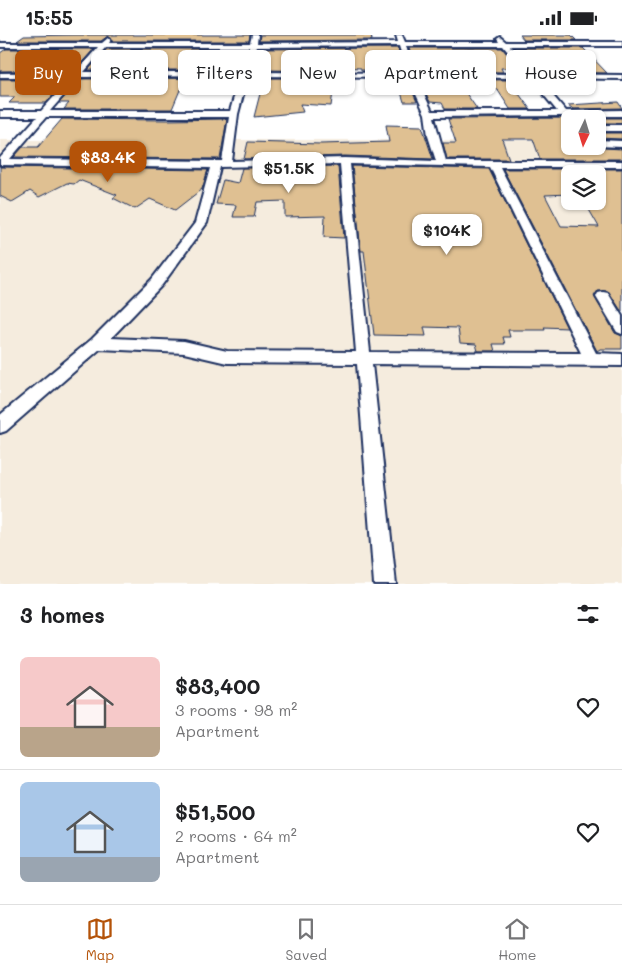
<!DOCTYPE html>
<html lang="en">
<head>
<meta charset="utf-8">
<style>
	body { margin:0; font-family:Mali,sans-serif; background:#f6f6f6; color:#202124; height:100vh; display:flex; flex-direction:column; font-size:19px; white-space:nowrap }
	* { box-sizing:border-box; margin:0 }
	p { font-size:16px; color:#757577 }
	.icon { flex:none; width:28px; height:28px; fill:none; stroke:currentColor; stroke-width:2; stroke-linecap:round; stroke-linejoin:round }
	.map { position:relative; height:549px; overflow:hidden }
	.drawer { display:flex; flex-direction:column; background:#fff; flex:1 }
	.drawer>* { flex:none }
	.banner { position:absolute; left:15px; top:15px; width:592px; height:45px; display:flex; gap:10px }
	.needle { width:32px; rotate:184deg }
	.fabs { position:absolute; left:561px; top:75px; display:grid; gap:10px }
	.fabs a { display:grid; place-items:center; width:45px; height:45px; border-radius:8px; background:#fff; box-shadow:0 1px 4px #0004; font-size:25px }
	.price { position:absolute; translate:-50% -42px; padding:0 11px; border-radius:10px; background:#fff; color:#222; font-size:16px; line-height:32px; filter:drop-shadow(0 1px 2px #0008) }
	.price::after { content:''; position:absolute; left:50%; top:30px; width:15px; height:11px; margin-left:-8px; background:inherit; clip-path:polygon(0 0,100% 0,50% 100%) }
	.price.active { background:#b45309; color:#fff }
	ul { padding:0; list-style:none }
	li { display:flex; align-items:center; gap:15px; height:125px; padding:0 20px }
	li+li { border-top:1px solid #e0e0e0 }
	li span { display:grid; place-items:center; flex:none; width:140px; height:100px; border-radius:8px; color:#555 }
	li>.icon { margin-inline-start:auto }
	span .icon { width:60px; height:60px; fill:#fffc; stroke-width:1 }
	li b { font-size:21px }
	h2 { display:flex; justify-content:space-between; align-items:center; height:60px; padding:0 20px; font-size:21px }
	.pill { padding:0 18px; border-radius:8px; background:#fff; box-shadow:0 1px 4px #0004; font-size:18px; line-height:45px }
	.pill.active { background:#b45309; color:#fff }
	.status { display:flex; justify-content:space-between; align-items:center; height:35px; padding:0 25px; background:#fff; direction:ltr }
	.status svg { height:14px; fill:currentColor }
	.tab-bar { display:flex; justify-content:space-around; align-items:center; height:70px; border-top:1px solid #e0e0e0; background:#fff; font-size:14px; color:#757577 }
	.tab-bar a { display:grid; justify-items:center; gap:2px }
	.tab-bar .active { color:#b45309 }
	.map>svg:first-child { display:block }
</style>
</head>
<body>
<div class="status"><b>15:55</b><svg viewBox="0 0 49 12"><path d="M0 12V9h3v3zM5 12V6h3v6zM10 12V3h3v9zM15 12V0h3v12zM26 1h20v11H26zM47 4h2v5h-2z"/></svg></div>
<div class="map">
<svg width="622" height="549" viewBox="0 0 622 549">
	<rect width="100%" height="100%" fill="#fff"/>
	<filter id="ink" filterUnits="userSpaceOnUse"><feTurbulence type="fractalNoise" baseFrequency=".02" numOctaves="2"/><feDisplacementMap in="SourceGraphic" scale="10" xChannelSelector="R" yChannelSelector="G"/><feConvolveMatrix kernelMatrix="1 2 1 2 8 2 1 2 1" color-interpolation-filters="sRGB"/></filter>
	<g filter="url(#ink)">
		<path fill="#f5ecde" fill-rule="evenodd" d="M0,105H570V111H598V105H622V549H0ZM570,139H598V166H570Z"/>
		<path fill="#dfc092" stroke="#1b2f5e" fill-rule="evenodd" d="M74,0H250L249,6H112L108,1L101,6H17L24,1Z
			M260,0H371L372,5L259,6Z
			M520,0H571L576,5H524Z
			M398,13L404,36L361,35V33L335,32V36L266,35V33H252L257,14Z
			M409,13H502L519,33H501L503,37L415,36Z
			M514,13H583L607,38L546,37L542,33H531Z
			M6,14H94L75,35L0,36V18Z
			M107,14H247L240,35H88Z
			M236,43L234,53L180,55L172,74H64L69,68H59L81,44Z
			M264,43H335L331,71L300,69L303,77L254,82Z
			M0,44H68L46,68H9L15,62H0Z
			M397,44H407L417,67H404Z
			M419,44L509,45L530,74H510L497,54H463L477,74H445L442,68L430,67Z
			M618,67L622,73L573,74L568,70Z
			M561,83L567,87H570V111L622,114V124H540L533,104H502L509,124H447L443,108H456L448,84Z
			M574,83H622V88H598V84Z
			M62,84L167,85L227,84L220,124L14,122L23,112H38Z
			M386,90L422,91L433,124L345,121L244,124L248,107L321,109L389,107Z
			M598,98H622V104L598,103Z
			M338,131L344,203L324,202L325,181L285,182V166L257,167L254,182H233L236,170L216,169L223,145L238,148L242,133Z
			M352,131L489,134L567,293L544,292L545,295H508L510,302H503L505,309H493L495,316H478L476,309L460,308L458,293L424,292L426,301L374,300L364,216H361Z
			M0,132L208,135L202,154L175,175L150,164L135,174L113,163L117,160L79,145L74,149L67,148L39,162L30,156L12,167L0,161Z
			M503,134H622V277L608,256H598L594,261L615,298L622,301V314H600L597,316ZM570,139H598V166H584L599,192L561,191L545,160L570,159Z"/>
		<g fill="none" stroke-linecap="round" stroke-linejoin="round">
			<g stroke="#1b2f5e" stroke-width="4">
				<path id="street" d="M252,0H258L257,8L398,7L396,0H402L405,7H499L497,4L500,2L506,7H622V11H510L534,39L622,40V44L538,43L566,76L622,75V81H571L572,83L568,86L562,81L434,82L446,126H622V132H500L596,318L622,319V331L372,329L396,549H374L357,329L227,328L184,318L100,314L6,396L0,398V380L92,304L152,244L195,188L210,133L0,130V123L37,82H0V76H41L72,42H0V38L76,37L98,12H0V8H102L108,3L111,5L109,8H250ZM399,11L407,38L249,37L256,12ZM406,11H503L526,39L414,38ZM106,12H249L242,37H84ZM240,41L230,76H50L80,42ZM248,41L408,42L425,79L428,101L436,126L345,123L232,126L238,79ZM416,42L530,43L557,76H432ZM46,82H229L222,126L10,124ZM340,129L356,317L227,316L184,306L111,303L162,250L207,188L220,132ZM350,129L490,132L581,318L370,317Z
					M598,90H622V96H598Z
					M598,105L622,106V112L598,111Z
					M603,257L608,258L622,281V299L617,297L596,262L598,258Z"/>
			</g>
			<use href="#street" fill="#fff" fill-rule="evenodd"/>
		</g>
	</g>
</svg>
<div class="fabs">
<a><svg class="needle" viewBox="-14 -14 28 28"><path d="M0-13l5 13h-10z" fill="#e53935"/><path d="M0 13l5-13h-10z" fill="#757577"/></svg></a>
<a><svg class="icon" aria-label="layers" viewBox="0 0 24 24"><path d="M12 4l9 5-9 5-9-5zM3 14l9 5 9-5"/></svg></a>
</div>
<b class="price active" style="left:108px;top:148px">$83.4K</b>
<b class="price" style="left:289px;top:159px">$51.5K</b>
<b class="price" style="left:447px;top:221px">$104K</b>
<div class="banner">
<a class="pill active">Buy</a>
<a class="pill">Rent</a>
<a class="pill">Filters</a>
<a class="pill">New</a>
<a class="pill">Apartment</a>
<a class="pill">House</a>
</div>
</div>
<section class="drawer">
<h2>3 homes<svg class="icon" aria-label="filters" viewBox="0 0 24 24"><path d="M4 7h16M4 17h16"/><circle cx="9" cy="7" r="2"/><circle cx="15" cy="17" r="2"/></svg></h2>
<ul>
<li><span style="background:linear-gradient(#f6c9c9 70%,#b9a48a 0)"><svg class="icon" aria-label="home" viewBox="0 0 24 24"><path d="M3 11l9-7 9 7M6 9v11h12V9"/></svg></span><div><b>$83,400</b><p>3 rooms · 98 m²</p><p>Apartment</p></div><svg class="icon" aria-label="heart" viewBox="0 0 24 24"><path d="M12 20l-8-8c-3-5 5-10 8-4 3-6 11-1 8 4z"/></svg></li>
<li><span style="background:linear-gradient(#a9c7e8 75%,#9aa5b1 0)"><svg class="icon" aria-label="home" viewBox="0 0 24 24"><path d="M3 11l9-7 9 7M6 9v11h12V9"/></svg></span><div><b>$51,500</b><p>2 rooms · 64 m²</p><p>Apartment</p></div><svg class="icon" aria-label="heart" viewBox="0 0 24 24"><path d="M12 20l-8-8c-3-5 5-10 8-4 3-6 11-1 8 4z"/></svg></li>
</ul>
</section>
<nav class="tab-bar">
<a class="active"><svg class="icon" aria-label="map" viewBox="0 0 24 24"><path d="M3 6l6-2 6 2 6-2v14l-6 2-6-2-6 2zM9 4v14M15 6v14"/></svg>Map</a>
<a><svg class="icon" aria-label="saved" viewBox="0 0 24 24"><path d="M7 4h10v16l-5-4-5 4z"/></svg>Saved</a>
<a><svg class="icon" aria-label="home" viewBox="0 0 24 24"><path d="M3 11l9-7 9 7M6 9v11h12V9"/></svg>Home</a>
</nav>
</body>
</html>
